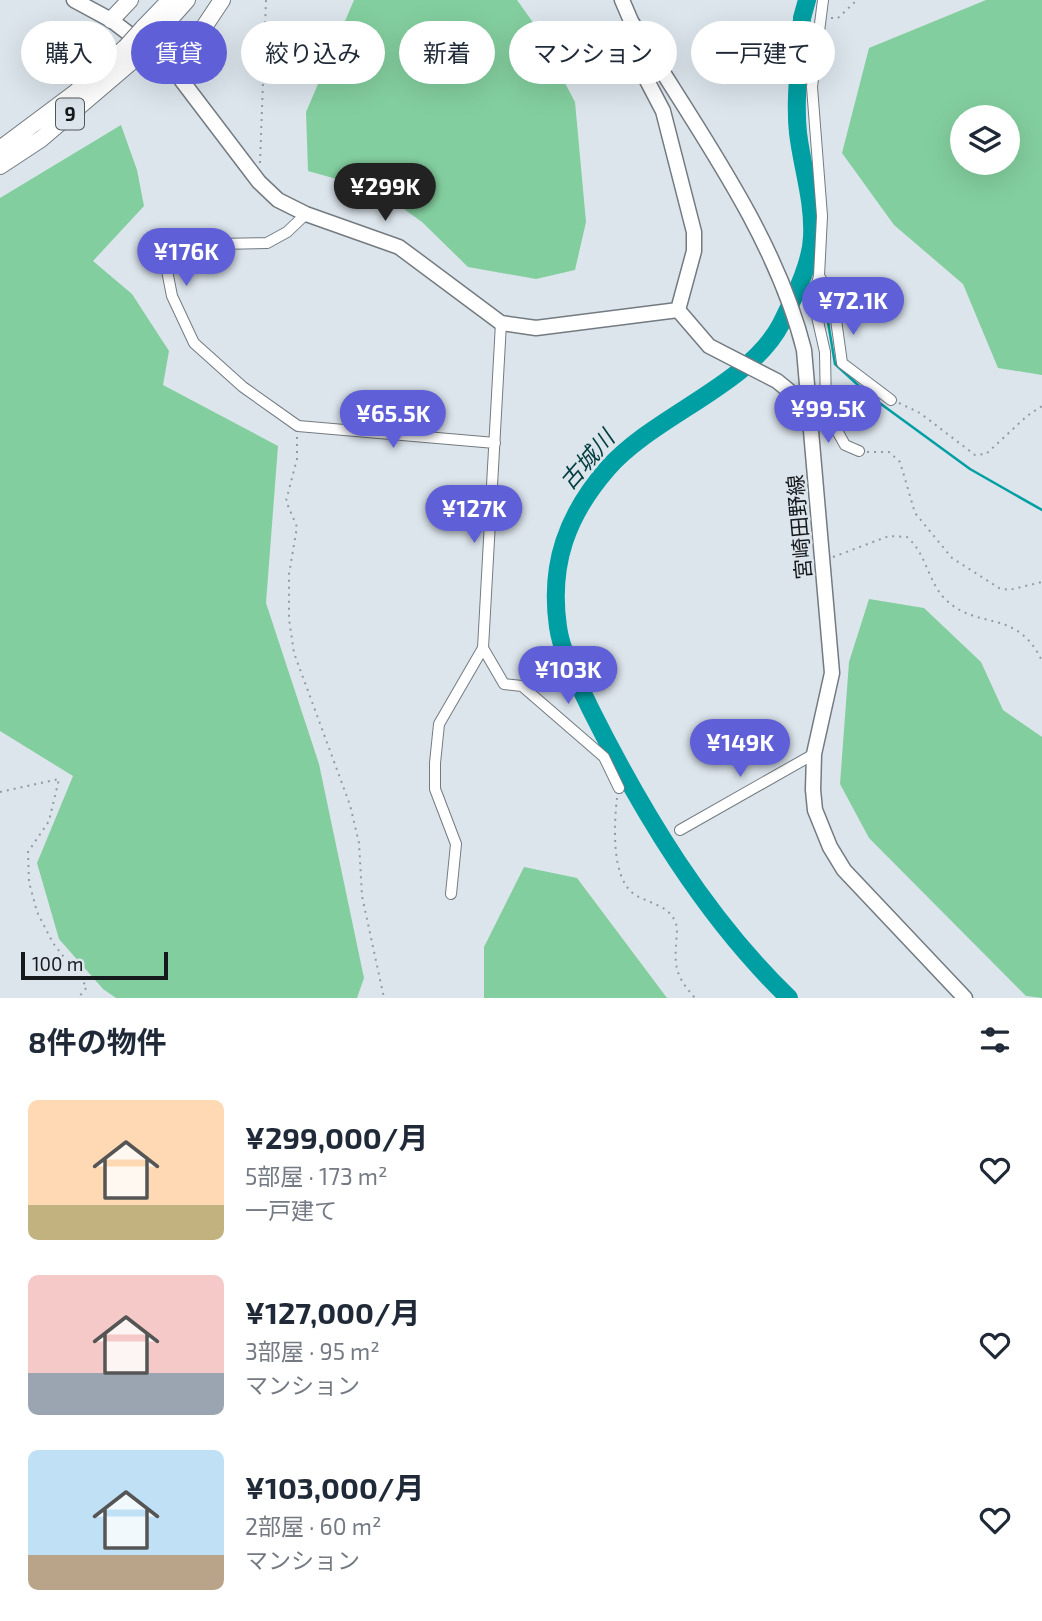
<!DOCTYPE html>
<html lang="ja">
<head>
<meta charset="utf-8">
<style>
	body { margin:0; font-family:"Exo 2","Noto Sans JP",sans-serif; background:#f6f6f7; color:#1f2937; height:100vh; display:flex; flex-direction:column; font-size:26px; white-space:nowrap }
	* { box-sizing:border-box; margin:0 }
	p { font-size:23px; color:#747a83 }
	.icon { flex:none; width:38px; height:38px; fill:none; stroke:currentColor; stroke-width:2; stroke-linecap:round; stroke-linejoin:round }
	.map { position:relative; height:998px; overflow:hidden }
	.panel { display:flex; flex-direction:column; background:#fff; flex:1 }
	.panel>* { flex:none }
	.guide { position:absolute; left:21px; top:21px; width:1001px; height:63px; display:flex; gap:14px }
	.fabs { position:absolute; left:950px; top:105px; display:grid; gap:14px }
	.fabs a { display:grid; place-items:center; width:70px; height:70px; border-radius:50%; background:#fff; box-shadow:0 7px 28px #0002; font-size:35px }
	.scale { position:absolute; left:21px; bottom:18px; width:147px; box-sizing:border-box; padding-left:7px; border:4px solid #16191c; border-top:0; font-size:19px; line-height:24px; white-space:nowrap; color:#16191c; -webkit-text-stroke:5px #dce5ec; paint-order:stroke }
	.price { position:absolute; translate:-50% -60px; padding:0 16px; border-radius:24px; background:#5f5fd7; color:#fff; font-size:23px; line-height:46px; filter:drop-shadow(0 2px 4px #0008) }
	.price::after { content:''; position:absolute; left:50%; top:42px; width:21px; height:16px; margin-left:-10px; background:inherit; clip-path:polygon(0 0,100% 0,50% 100%) }
	.price.current { background:#222; color:#fff }
	ul { padding:0; list-style:none }
	li { display:flex; align-items:center; gap:21px; height:175px; padding:0 28px }
	li span { display:grid; place-items:center; flex:none; width:196px; height:140px; border-radius:10px; color:#555 }
	li>.icon { margin-inline-start:auto }
	span .icon { width:84px; height:84px; fill:#fffc; stroke-width:1 }
	li b { font-size:30px }
	h2 { display:flex; justify-content:space-between; align-items:center; height:84px; padding:0 28px; font-size:30px }
	.chip { padding:0 24px; border-radius:32px; background:#fff; box-shadow:0 7px 28px #0002; font-size:24px; line-height:63px }
	.chip.current { background:#5f5fd7; color:#fff }
	.map>svg:first-child { display:block }
</style>
</head>
<body>
<div class="map">
<svg width="1042" height="998" viewBox="0 0 1042 998">
	<rect width="100%" height="100%" fill="#dce5ec"/>
	<path fill="#83ce9e" fill-rule="evenodd" d="M354,0H517L532,21L575,102L586,222L575,270L536,279L468,267L422,222L379,191L308,171L306,112Z
		M986,0H1042V375L998,368L963,284L894,225L842,153L869,48ZM962,117H1008V163H962Z
		M121,125L137,170L144,206L93,261L132,294L169,351L163,385L278,446L266,603L319,764L364,978L357,998H116L103,989L59,939L37,863L73,776L0,731V198Z
		M869,599L924,608L981,662L1003,710L1042,737V998L1026,996L869,838L840,784L849,662Z
		M524,867L577,878L667,998H484V947Z"/>
	<g fill="none" stroke-linecap="round" stroke-linejoin="round">
		<path stroke="#009fa3" stroke-width="2.5" d="M799,281L812,292
			M817,297L825,304L835,364L870,396L970,469L1042,510"/>
		<path stroke="#009fa3" stroke-width="18" d="M789,998C705,917 642,812 590,708C578,682 562,655 558,627C549,564 567,515 608,468C655,415 749,385 781,324C793,299 811,265 812,237C814,202 802,167 798,133C794,96 801,55 802,18L807,0"/>
		<g stroke="#737b81" stroke-width="12">
			<path id="street" d="M823,0L812,87L822,216L819,276L813,299L825,352L826,411
				M306,214L287,232L267,243L167,245L163,250L172,296L194,343L243,387L298,426L495,443
				M819,276L833,298L842,363L891,400
				M810,408L826,411L845,445L859,451
				M483,648L504,684L522,686L604,757L619,788
				M680,830L814,754
				M451,894L456,844L435,789V763L439,724L483,648L501,323"/>
		</g>
		<g stroke="#737b81" stroke-width="17">
			<path id="secondary" d="M74,0L111,20L170,65L259,182L278,200L306,214L399,247L501,323L536,328L678,310L709,346L777,381L810,408
				M622,0L631,21C693,124 775,233 804,350L832,673L814,754L813,790L815,810L830,847L844,870L965,998
				M631,22L630,48L663,111L694,232V251L678,310"/>
		</g>
		<g stroke="#737b81" stroke-width="18">
			<path id="primary" d="M111,20L130,0
				M143,28L170,0
				M155,36L187,0
				M170,65L196,39L222,0
				M0,149L75,93L126,47
				M0,166L41,139L136,58"/>
		</g>
		<path stroke="#949ba0" stroke-width="2" stroke-dasharray="2 5" stroke-linecap="butt" d="M831,18H838L857,0
			M260,163L266,0
			M899,403L920,413L975,455L986,454L1027,416L1042,406
			M297,437V459L286,501L297,527L289,574V619L294,653L350,805L359,843L362,896L384,998
			M867,452H889L900,462L915,513L952,558L999,588L1009,590L1042,582
			M833,557L889,536L907,537C927,554 928,583 946,600C979,631 1017,608 1042,661
			M0,792L59,779L49,821L28,852L29,882L37,912L53,943L87,987L78,998
			M617,798C614,824 611,878 634,894C649,904 670,905 676,924C678,931 676,939 676,946C674,970 679,980 695,998"/>
		<use href="#street" stroke="#fff" stroke-width="10"/>
		<use href="#secondary" stroke="#fff" stroke-width="14"/>
		<use href="#primary" stroke="#fff" stroke-width="16"/>
		<g stroke="#737b81" stroke-width="18" stroke-linecap="butt">
			<path id="primary-bridge" d="M126,47L143,28
				M136,58L155,36"/>
		</g>
		<use href="#primary-bridge" stroke="#fff" stroke-width="16"/>
	</g>
	<g text-anchor="middle" stroke-width="5" stroke-linejoin="round" paint-order="stroke">
		<rect fill="#dce5ec" stroke="#51565a" stroke-width="2" x="56" y="98.5" width="28" height="31" rx="5"/>
		<g font-size="19" font-weight="bold" fill="#16191c">
			<text x="70" y="121">9</text>
		</g>
		<g font-size="21" fill="#16191c" stroke="#dce5ec">
			<text transform="translate(800 527) rotate(-95)" y="7">宮崎田野線</text>
		</g>
		<g font-size="23" font-style="italic" fill="#023f40" stroke="#dce5ec">
			<text transform="translate(587 460) rotate(-49)" y="8">古城川</text>
		</g>
	</g>
</svg>
<div class="fabs">
<a><svg class="icon" aria-label="layers" viewBox="0 0 24 24"><path d="M12 4l9 5-9 5-9-5zM3 14l9 5 9-5"/></svg></a>
</div>
<div class="scale">100 m</div>
<b class="price current" style="left:385px;top:223px">¥299K</b>
<b class="price" style="left:186px;top:288px">¥176K</b>
<b class="price" style="left:853px;top:337px">¥72.1K</b>
<b class="price" style="left:828px;top:445px">¥99.5K</b>
<b class="price" style="left:393px;top:450px">¥65.5K</b>
<b class="price" style="left:474px;top:545px">¥127K</b>
<b class="price" style="left:568px;top:706px">¥103K</b>
<b class="price" style="left:740px;top:779px">¥149K</b>
<div class="guide">
<a class="chip">購入</a>
<a class="chip current">賃貸</a>
<a class="chip">絞り込み</a>
<a class="chip">新着</a>
<a class="chip">マンション</a>
<a class="chip">一戸建て</a>
</div>
</div>
<section class="panel">
<h2>8件の物件<svg class="icon" aria-label="filters" viewBox="0 0 24 24"><path d="M4 7h16M4 17h16"/><circle cx="9" cy="7" r="2"/><circle cx="15" cy="17" r="2"/></svg></h2>
<ul>
<li><span style="background:linear-gradient(#ffd9b3 75%,#c2b280 0)"><svg class="icon" aria-label="home" viewBox="0 0 24 24"><path d="M3 11l9-7 9 7M6 9v11h12V9"/></svg></span><div><b>¥299,000/月</b><p>5部屋 · 173 m²</p><p>一戸建て</p></div><svg class="icon" aria-label="heart" viewBox="0 0 24 24"><path d="M12 20l-8-8c-3-5 5-10 8-4 3-6 11-1 8 4z"/></svg></li>
<li><span style="background:linear-gradient(#f6c9c9 70%,#9aa5b1 0)"><svg class="icon" aria-label="home" viewBox="0 0 24 24"><path d="M3 11l9-7 9 7M6 9v11h12V9"/></svg></span><div><b>¥127,000/月</b><p>3部屋 · 95 m²</p><p>マンション</p></div><svg class="icon" aria-label="heart" viewBox="0 0 24 24"><path d="M12 20l-8-8c-3-5 5-10 8-4 3-6 11-1 8 4z"/></svg></li>
<li><span style="background:linear-gradient(#bfe0f5 75%,#b9a48a 0)"><svg class="icon" aria-label="home" viewBox="0 0 24 24"><path d="M3 11l9-7 9 7M6 9v11h12V9"/></svg></span><div><b>¥103,000/月</b><p>2部屋 · 60 m²</p><p>マンション</p></div><svg class="icon" aria-label="heart" viewBox="0 0 24 24"><path d="M12 20l-8-8c-3-5 5-10 8-4 3-6 11-1 8 4z"/></svg></li>
</ul>
</section>
</body>
</html>
